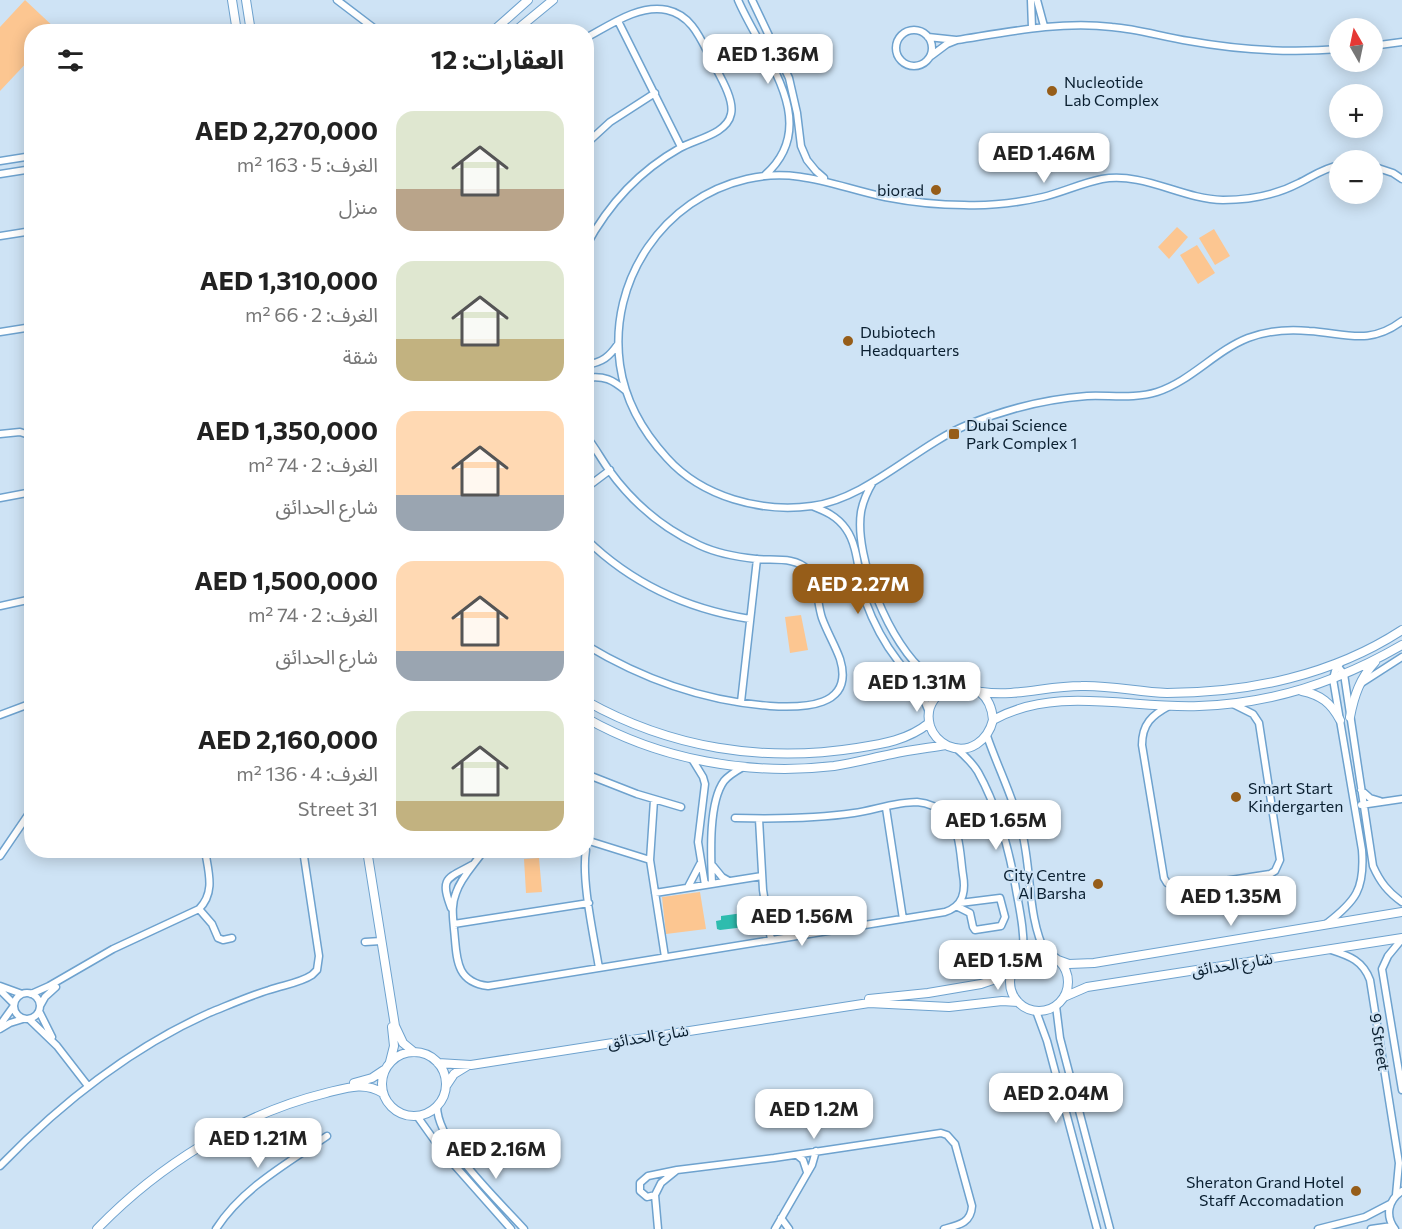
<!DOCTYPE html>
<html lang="ar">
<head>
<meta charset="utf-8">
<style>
	body { margin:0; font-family:Commissioner,"Noto Sans Arabic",sans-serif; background:#f6f6f6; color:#222; direction:rtl; height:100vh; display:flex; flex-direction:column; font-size:22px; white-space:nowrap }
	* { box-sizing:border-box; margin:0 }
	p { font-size:20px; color:#767676 }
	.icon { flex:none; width:33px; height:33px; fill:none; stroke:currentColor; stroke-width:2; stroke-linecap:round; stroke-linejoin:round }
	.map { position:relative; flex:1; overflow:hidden; direction:ltr }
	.details { position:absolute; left:24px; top:24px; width:570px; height:834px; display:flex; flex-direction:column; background:#fff; border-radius:24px; box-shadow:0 3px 15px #0003; direction:rtl }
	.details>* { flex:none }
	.needle { width:39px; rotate:351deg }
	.controls { position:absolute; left:1329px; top:18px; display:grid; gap:12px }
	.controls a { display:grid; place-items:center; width:54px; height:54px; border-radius:50%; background:#fff; box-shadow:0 3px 15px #0003; font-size:30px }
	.price { position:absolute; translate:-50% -51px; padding:0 14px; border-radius:12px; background:#fff; color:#222; font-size:20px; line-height:39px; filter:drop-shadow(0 2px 3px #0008) }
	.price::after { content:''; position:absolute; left:50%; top:36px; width:18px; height:14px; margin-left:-9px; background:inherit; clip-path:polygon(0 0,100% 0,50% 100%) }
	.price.current { background:#965d19; color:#fff }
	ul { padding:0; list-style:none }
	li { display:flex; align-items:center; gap:18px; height:150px; padding:0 30px }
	li span { display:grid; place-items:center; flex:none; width:168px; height:120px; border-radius:18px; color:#555 }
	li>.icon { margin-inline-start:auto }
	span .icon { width:72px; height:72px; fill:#fffc; stroke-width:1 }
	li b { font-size:26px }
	h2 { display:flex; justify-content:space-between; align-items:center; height:72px; padding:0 30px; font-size:26px }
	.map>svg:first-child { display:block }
</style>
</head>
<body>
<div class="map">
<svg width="1402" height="1229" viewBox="0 0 1402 1229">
	<rect width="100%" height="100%" fill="#cee3f5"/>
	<path fill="#fcc691" d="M25,0L57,30L32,32L31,58L0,91V27Z
		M1177,227L1188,237L1169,259L1158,247Z
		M1214,229L1230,256L1215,265L1199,238Z
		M1197,245L1215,273L1198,284L1180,255Z
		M801,615L808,650L790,653L785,617Z
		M539,858L542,892L526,893L524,859Z
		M700,892L706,929L666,934L662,897Z"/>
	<path fill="#2ebcae" d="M743,913L745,927L720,930L717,929L716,921L721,920V916Z"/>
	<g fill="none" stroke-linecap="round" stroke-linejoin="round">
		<g stroke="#6ea2ce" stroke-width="9">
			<path id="minor" d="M337,0L379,32
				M738,0C761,54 824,123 765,175
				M752,0L789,78L797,113L801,146L807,160L816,171L824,178
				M1031,0L1032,28
				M1037,0L1044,26
				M618,21L681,147
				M896 48a18 18 0 1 1 36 0a18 18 0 1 1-36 0Z
				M928,37L956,40
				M586,38C610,25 639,4 667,10C690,15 699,35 709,55C716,70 735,98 731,114C727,134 696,139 680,148C639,171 608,205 586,246
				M1372,46L1402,42
				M931,56L947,44L957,40C1008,32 1060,21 1112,27C1138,29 1163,37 1189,41C1239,50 1289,53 1340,49
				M586,144L610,122L655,93
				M0,161L32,156
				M1340,165C1324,168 1313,176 1299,183C1276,195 1249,200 1223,200C1181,199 1145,172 1102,179C1082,183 1063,192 1043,197C1017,203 990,206 964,205C938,205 911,202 885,197C837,187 798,167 747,179C664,198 608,280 620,365C625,400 643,432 667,458C702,497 761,513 812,506C867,499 916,446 967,425C1006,409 1046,399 1087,396C1110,395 1135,399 1157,392C1191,381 1215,351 1248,338C1267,331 1289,329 1309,331C1345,333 1369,346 1402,321
				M1372,166L1393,173L1402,179
				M0,174L32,169
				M0,236L32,231
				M0,332L32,327
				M586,365C603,362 609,357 618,344
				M586,378C604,375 613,380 626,391
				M0,434L20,432L32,436
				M586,436C595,447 601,459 609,470C632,502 662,528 699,545C716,553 737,557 756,559C772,561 795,556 808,570C818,582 817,603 822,618C827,632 835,645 840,659C855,708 802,708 770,706C703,701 644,680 586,645
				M873,482C867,492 863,501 861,512C854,557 890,646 927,674C936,680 946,683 957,685
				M586,488L610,470
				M0,498L32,492
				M812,506C825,511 837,516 846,529C859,547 858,578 865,600C873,622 884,643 898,661C911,678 922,692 929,712
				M586,539C632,584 687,609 750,619
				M0,606L32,599
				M1334,666L1340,669L1344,674L1373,866C1380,882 1388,892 1402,902
				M1360,684L1402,657
				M741,702L757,559
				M1169,706C1152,715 1142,724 1142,745L1164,878L1167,883L1178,888L1270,874L1275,871L1280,860L1259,723L1253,714L1233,704
				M0,715L32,703
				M987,736C998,768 1014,799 1022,832C1032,871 1027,917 1046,954
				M956,748C964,755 972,762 978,772C999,810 1010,852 1017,895C1021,916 1025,937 1023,959
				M692,759L703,777L705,784L698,842L705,885
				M586,774L637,794L681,807
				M1361,790L1370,798L1380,801
				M654,800L650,860L665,957
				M1361,805L1402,799
				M886,808L903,919
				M759,819L763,890L771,940
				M586,840L650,860
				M484,850C475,864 461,877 456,893C451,905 453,917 454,929C457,956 454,982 488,986L945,912C963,906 966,892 963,875C960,856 961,830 946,815C938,807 928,803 917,802C896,802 874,810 854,813C814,819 775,819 735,818
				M586,850C581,880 594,937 599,968
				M0,856L32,809
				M713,866L722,877L729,881
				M712,884C711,857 708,803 724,781C729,775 736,771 743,767
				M688,887L700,864
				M655,893L762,876
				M956,906L970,913L973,927L975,930L1001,926L1005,917L1000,898L960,903
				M451,908C440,878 446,879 472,865
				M199,909L212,924L218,938L223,940L232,938
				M454,924L589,903
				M1326,924C1356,901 1365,889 1362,850L1333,679L1335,671L1341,662
				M1402,939L1388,956L1382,969L1402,1090
				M365,942L381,941
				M1331,950C1350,956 1363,961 1370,980L1399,1163L1396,1195
				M0,986L22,994
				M0,990L14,1004
				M14 1006a13 13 0 1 1 26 0a13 13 0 1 1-26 0Z
				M31,994L49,986L113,949L199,909C216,892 208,871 205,850
				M40,1006L45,997L56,987
				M1056,1006L1060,1038L1110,1229
				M39,1011L52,1037
				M1036,1011L1047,1041L1097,1229
				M29,1019L57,1046L88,1086
				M0,1025L13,1007
				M0,1029L10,1023L23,1019
				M437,1106C437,1144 499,1201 524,1229
				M417,1116L442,1151L511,1229
				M797,1155L803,1160L807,1172
				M0,1166C61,1103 129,1049 209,1013C229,1005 249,996 269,990C283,985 300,983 312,975L317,970L319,956L303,850
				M677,1170L774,1158L941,1133L947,1135L955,1144L972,1206C971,1223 959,1225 944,1229
				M677,1170L661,1183L655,1195L647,1197L640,1191V1183L648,1176Z
				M655,1195L658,1229
				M781,1218L789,1229
				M216,1229C242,1188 288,1163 327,1136
				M775,1229L812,1165L816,1151
				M1318,1229L1365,1217L1390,1204
				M1371,1229L1392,1226
				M1395,1229C1385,1216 1388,1200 1402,1191"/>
		</g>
		<g stroke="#6ea2ce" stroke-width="10">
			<path id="tertiary" d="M232,0L237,32
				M246,0L251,32
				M492,32L528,0
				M514,32L553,0
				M1302,691C1321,695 1331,703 1340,720
				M982,692C1015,697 1047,686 1081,686C1110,685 1138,692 1167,693C1249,693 1333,675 1402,630
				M586,701C670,748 763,763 857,748C883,744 908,740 929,723
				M1350,717C1354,696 1360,678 1375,662
				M586,718C660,760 750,776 834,766C853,763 872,758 892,754C910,750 928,748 946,745
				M993,720C989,666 918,683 930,726C933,735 940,742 948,746C970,755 988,740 993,720C1057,685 1130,709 1199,706C1272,704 1340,681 1402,645
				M367,850L395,1026L403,1043L414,1052
				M1010 982a29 29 0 1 1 58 0a29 29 0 1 1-58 0Z
				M1058,960L1069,964L1094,963L1402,912
				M1064,997L1087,987L1402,938
				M869,999L928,993L981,984L993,980L1015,966
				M382 1084a32 32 0 1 1 64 0a32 32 0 1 1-64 0Z
				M390,1062L394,1046L392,1027
				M438,1063L471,1065L869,1003L949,1007L1002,1001L1018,1002
				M354,1083L372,1078L384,1070
				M446,1086L454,1074L467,1066
				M97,1229C158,1166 240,1114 326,1093C346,1088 364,1081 383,1093"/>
		</g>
		<use href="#minor" stroke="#fff" stroke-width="6"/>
		<use href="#tertiary" stroke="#fff" stroke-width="8"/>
	</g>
	<g fill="#965d19" stroke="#cee3f5" stroke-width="2">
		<circle cx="1052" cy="91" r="6"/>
		<circle cx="936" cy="190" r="6"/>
		<circle cx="848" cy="341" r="6"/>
		<rect x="948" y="428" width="12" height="12" rx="3"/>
		<circle cx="1236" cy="797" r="6"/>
		<circle cx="1098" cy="884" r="6"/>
		<circle cx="1356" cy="1191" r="6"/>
	</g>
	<g text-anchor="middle" stroke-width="4.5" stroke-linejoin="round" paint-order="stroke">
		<g font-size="16" fill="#0a1f30" stroke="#cee3f5" text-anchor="start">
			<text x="1064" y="88">Nucleotide<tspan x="1064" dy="18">Lab Complex</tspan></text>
			<text x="924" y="196" text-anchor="end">biorad</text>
			<text x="860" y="338">Dubiotech<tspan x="860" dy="18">Headquarters</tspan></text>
			<text x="966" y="431">Dubai Science<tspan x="966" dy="18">Park Complex 1</tspan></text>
			<text x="1248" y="794">Smart Start<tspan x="1248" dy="18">Kindergarten</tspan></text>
			<text x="1086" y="881" text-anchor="end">City Centre<tspan x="1086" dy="18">Al Barsha</tspan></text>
			<text x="1344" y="1188" text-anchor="end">Sheraton Grand Hotel<tspan x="1344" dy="18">Staff Accomadation</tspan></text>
		</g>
		<g font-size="16" fill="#0a1f30" stroke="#cee3f5">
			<text transform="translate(1232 964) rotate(-9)" y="6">شارع الحدائق</text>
			<text transform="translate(648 1036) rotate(-9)" y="6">شارع الحدائق</text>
			<text transform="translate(1380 1042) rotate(81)" y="6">9 Street</text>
		</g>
	</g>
</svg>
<div class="controls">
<a><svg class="needle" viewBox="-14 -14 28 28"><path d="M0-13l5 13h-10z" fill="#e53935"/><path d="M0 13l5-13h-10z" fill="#767676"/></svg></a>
<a>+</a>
<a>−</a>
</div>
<b class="price" style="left:768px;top:85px">AED 1.36M</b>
<b class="price" style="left:1044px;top:184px">AED 1.46M</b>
<b class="price current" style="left:858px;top:615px">AED 2.27M</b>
<b class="price" style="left:917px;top:713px">AED 1.31M</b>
<b class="price" style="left:996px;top:851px">AED 1.65M</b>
<b class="price" style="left:1231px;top:927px">AED 1.35M</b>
<b class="price" style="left:802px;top:947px">AED 1.56M</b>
<b class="price" style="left:998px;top:991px">AED 1.5M</b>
<b class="price" style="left:1056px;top:1124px">AED 2.04M</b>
<b class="price" style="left:814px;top:1140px">AED 1.2M</b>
<b class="price" style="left:258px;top:1169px">AED 1.21M</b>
<b class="price" style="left:496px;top:1180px">AED 2.16M</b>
<section class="details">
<h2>العقارات: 12<svg class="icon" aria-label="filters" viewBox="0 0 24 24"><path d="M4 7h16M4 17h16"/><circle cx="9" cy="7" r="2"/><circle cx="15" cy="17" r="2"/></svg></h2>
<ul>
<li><span style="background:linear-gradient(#dfe7d0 65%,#b9a48a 0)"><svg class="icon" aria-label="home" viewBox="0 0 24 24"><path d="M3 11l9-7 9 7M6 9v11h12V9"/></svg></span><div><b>AED 2,270,000</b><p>الغرف: 5 · 163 m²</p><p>منزل</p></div></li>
<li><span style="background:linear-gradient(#dfe7d0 65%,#c2b280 0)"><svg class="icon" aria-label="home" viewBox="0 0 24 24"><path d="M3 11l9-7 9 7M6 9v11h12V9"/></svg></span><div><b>AED 1,310,000</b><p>الغرف: 2 · 66 m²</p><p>شقة</p></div></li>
<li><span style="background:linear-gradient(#ffd9b3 70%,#9aa5b1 0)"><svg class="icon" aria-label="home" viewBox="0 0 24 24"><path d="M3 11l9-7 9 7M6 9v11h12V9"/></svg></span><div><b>AED 1,350,000</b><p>الغرف: 2 · 74 m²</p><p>شارع الحدائق</p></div></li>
<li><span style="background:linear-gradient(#ffd9b3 75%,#9aa5b1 0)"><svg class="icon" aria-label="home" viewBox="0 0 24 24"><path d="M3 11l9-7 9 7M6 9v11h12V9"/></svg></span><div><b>AED 1,500,000</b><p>الغرف: 2 · 74 m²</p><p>شارع الحدائق</p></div></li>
<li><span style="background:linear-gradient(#dfe7d0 75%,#c2b280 0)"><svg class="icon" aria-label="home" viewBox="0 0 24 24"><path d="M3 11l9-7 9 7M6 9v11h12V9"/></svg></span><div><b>AED 2,160,000</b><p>الغرف: 4 · 136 m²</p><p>31 Street</p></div></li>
</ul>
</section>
</div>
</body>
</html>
